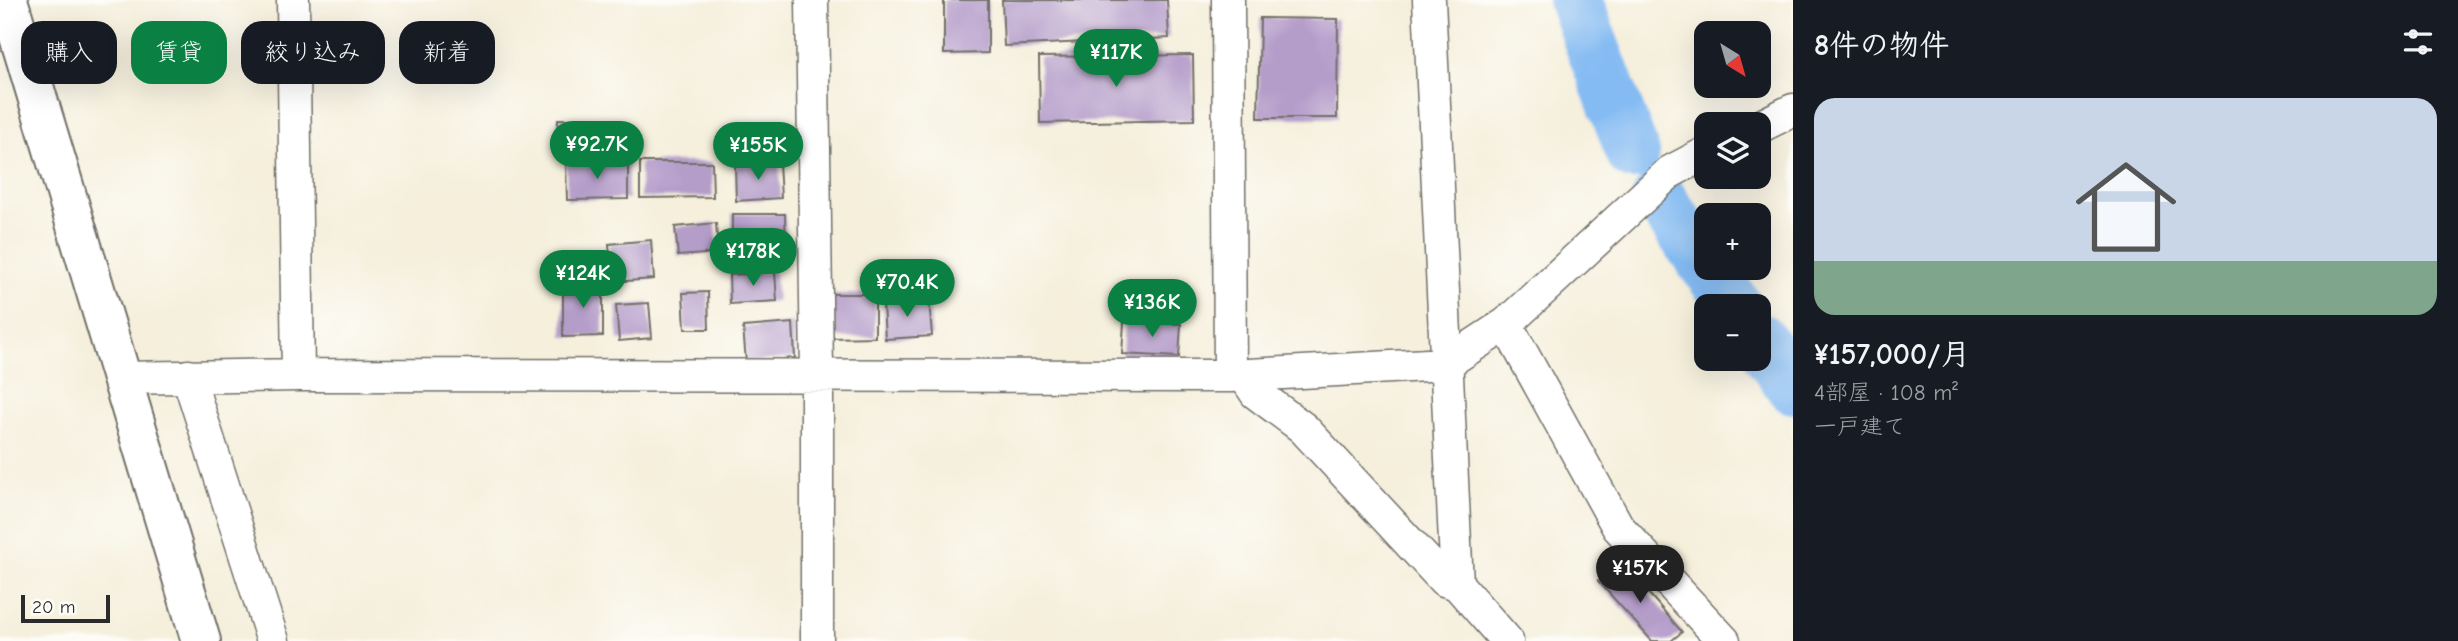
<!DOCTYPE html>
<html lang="ja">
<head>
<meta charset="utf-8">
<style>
	body { margin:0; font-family:"Comic Neue","Klee One",sans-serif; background:#242831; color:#f1f3f6; height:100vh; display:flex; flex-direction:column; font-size:26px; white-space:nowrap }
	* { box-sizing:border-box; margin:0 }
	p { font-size:23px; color:#9ea1a6 }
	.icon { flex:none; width:38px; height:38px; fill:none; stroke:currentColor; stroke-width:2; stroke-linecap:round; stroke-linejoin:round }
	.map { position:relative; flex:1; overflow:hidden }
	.sheet { display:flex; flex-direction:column; background:#171b24; width:665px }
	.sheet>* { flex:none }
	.banner { position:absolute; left:21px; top:21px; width:665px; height:63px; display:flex; gap:14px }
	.needle { width:46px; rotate:143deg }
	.buttons { position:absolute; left:1694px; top:21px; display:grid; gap:14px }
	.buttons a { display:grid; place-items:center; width:77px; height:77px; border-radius:14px; background:#171b24; box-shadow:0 7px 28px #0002; font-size:35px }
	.scale { position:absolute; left:21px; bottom:18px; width:89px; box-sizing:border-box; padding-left:7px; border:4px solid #2b2b2b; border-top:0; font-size:19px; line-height:24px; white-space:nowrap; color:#2b2b2b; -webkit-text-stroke:5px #fdfcf7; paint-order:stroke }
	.price { position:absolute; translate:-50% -60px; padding:0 16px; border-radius:24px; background:#0b8043; color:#fff; font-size:23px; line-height:46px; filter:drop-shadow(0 2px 4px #0008) }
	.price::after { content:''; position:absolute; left:50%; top:42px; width:21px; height:16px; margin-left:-10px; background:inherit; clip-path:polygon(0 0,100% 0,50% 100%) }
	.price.on { background:#222; color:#fff }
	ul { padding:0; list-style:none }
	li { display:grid; align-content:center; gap:14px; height:371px; padding:0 21px }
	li+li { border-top:2px solid #363941 }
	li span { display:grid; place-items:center; height:217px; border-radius:21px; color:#555 }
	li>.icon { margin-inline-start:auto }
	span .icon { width:126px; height:126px; fill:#fffc; stroke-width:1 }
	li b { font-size:30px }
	h2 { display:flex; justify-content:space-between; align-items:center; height:84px; padding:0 21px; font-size:30px }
	.tag { padding:0 24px; border-radius:21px; background:#171b24; box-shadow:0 7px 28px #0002; font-size:24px; line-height:63px }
	.tag.on { background:#0b8043; color:#fff }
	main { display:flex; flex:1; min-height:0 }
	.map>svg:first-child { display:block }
</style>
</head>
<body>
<main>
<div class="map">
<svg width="1793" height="641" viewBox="0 0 1793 641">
	<rect width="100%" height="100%" fill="#fdfcf7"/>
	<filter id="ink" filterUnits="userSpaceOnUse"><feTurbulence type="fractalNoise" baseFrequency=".0143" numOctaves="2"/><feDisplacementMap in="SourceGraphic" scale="14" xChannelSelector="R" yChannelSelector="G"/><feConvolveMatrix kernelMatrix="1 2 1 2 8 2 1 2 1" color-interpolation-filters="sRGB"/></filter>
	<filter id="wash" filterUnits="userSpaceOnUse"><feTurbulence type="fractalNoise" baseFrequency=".00686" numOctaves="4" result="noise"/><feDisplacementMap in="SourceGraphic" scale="28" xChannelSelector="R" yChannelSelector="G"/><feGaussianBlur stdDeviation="1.57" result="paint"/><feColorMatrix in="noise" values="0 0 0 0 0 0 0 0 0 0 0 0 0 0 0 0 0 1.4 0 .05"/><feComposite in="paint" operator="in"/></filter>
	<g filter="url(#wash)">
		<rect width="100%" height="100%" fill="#f5efdc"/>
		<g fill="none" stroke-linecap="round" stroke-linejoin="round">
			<path stroke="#84bbf3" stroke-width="54" d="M1575,0L1633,153
				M1659,198L1706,265
				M1708,268L1735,306
				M1759,339L1793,387"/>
		</g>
		<g id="blocks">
			<path fill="#b59dca" d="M944,0H988V53L944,54Z
				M1002,0H1167L1169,38L1004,46Z
				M1260,18L1338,19L1337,118H1258Z
				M1193,55L1194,120L1040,123L1039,57Z
				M558,119L586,120L585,144H557Z
				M640,162H712L713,197L640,198Z
				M628,163V199L567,200L566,164Z
				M779,163L781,198L736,201L735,165Z
				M732,214H785L786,250L732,251Z
				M716,223L718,253L678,256L675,227Z
				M651,240L654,279L612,282L609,244Z
				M775,272L777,301L730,304L729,275Z
				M603,283V336L563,337V284Z
				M708,292L709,329H685L683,293Z
				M829,294H875V337L830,338Z
				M929,299L932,336L885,339L883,303Z
				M649,303L652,338L619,341L616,305Z
				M1124,322L1181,324L1179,357L1122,354Z
				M793,323L795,358L746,362L743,327Z
				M1623,564L1682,632L1671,641H1652L1598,581Z"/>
		</g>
	</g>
	<g filter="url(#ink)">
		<use href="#blocks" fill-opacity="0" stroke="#727069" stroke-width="2"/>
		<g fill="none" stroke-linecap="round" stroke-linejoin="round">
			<g stroke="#727069" stroke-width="35">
				<path id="minor" d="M293,0L298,375
					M812,0L817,374V641
					M1228,0L1230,376
					M1429,0L1457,584L1507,641
					M1759,127L1793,110
					M1506,324L1618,527L1724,641
					M1244,375L1256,393L1303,428L1444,580L1457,584
					M188,376L273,641
					M122,378L298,375L1230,376L1445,364L1506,324L1670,172L1706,153"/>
			</g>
			<g stroke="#727069" stroke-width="42">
				<path id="tertiary" d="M8,0L201,641"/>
			</g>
			<use href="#minor" stroke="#fff" stroke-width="32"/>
			<use href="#tertiary" stroke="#fff" stroke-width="38"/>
		</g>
	</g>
</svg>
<div class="buttons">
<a><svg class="needle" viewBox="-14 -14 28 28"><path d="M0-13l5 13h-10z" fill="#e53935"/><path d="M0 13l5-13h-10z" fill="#9ea1a6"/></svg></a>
<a><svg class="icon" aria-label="layers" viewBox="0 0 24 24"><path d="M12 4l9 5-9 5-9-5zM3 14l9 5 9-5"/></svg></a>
<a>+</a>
<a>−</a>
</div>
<div class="scale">20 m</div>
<b class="price" style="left:1116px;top:89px">¥117K</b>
<b class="price" style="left:597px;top:181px">¥92.7K</b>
<b class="price" style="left:758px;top:182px">¥155K</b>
<b class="price" style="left:753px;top:288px">¥178K</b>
<b class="price" style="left:583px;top:310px">¥124K</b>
<b class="price" style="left:907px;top:319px">¥70.4K</b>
<b class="price" style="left:1152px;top:339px">¥136K</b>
<b class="price on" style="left:1640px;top:605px">¥157K</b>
<div class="banner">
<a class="tag">購入</a>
<a class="tag on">賃貸</a>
<a class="tag">絞り込み</a>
<a class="tag">新着</a>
</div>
</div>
<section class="sheet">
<h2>8件の物件<svg class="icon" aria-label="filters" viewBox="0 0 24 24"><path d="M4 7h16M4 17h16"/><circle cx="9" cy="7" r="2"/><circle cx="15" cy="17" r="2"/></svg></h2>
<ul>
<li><span style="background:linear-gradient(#c9d6e8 75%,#7fa58c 0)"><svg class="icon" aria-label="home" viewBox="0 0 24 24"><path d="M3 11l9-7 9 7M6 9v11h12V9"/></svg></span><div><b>¥157,000/月</b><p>4部屋 · 108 m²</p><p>一戸建て</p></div></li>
</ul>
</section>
</main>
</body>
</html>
